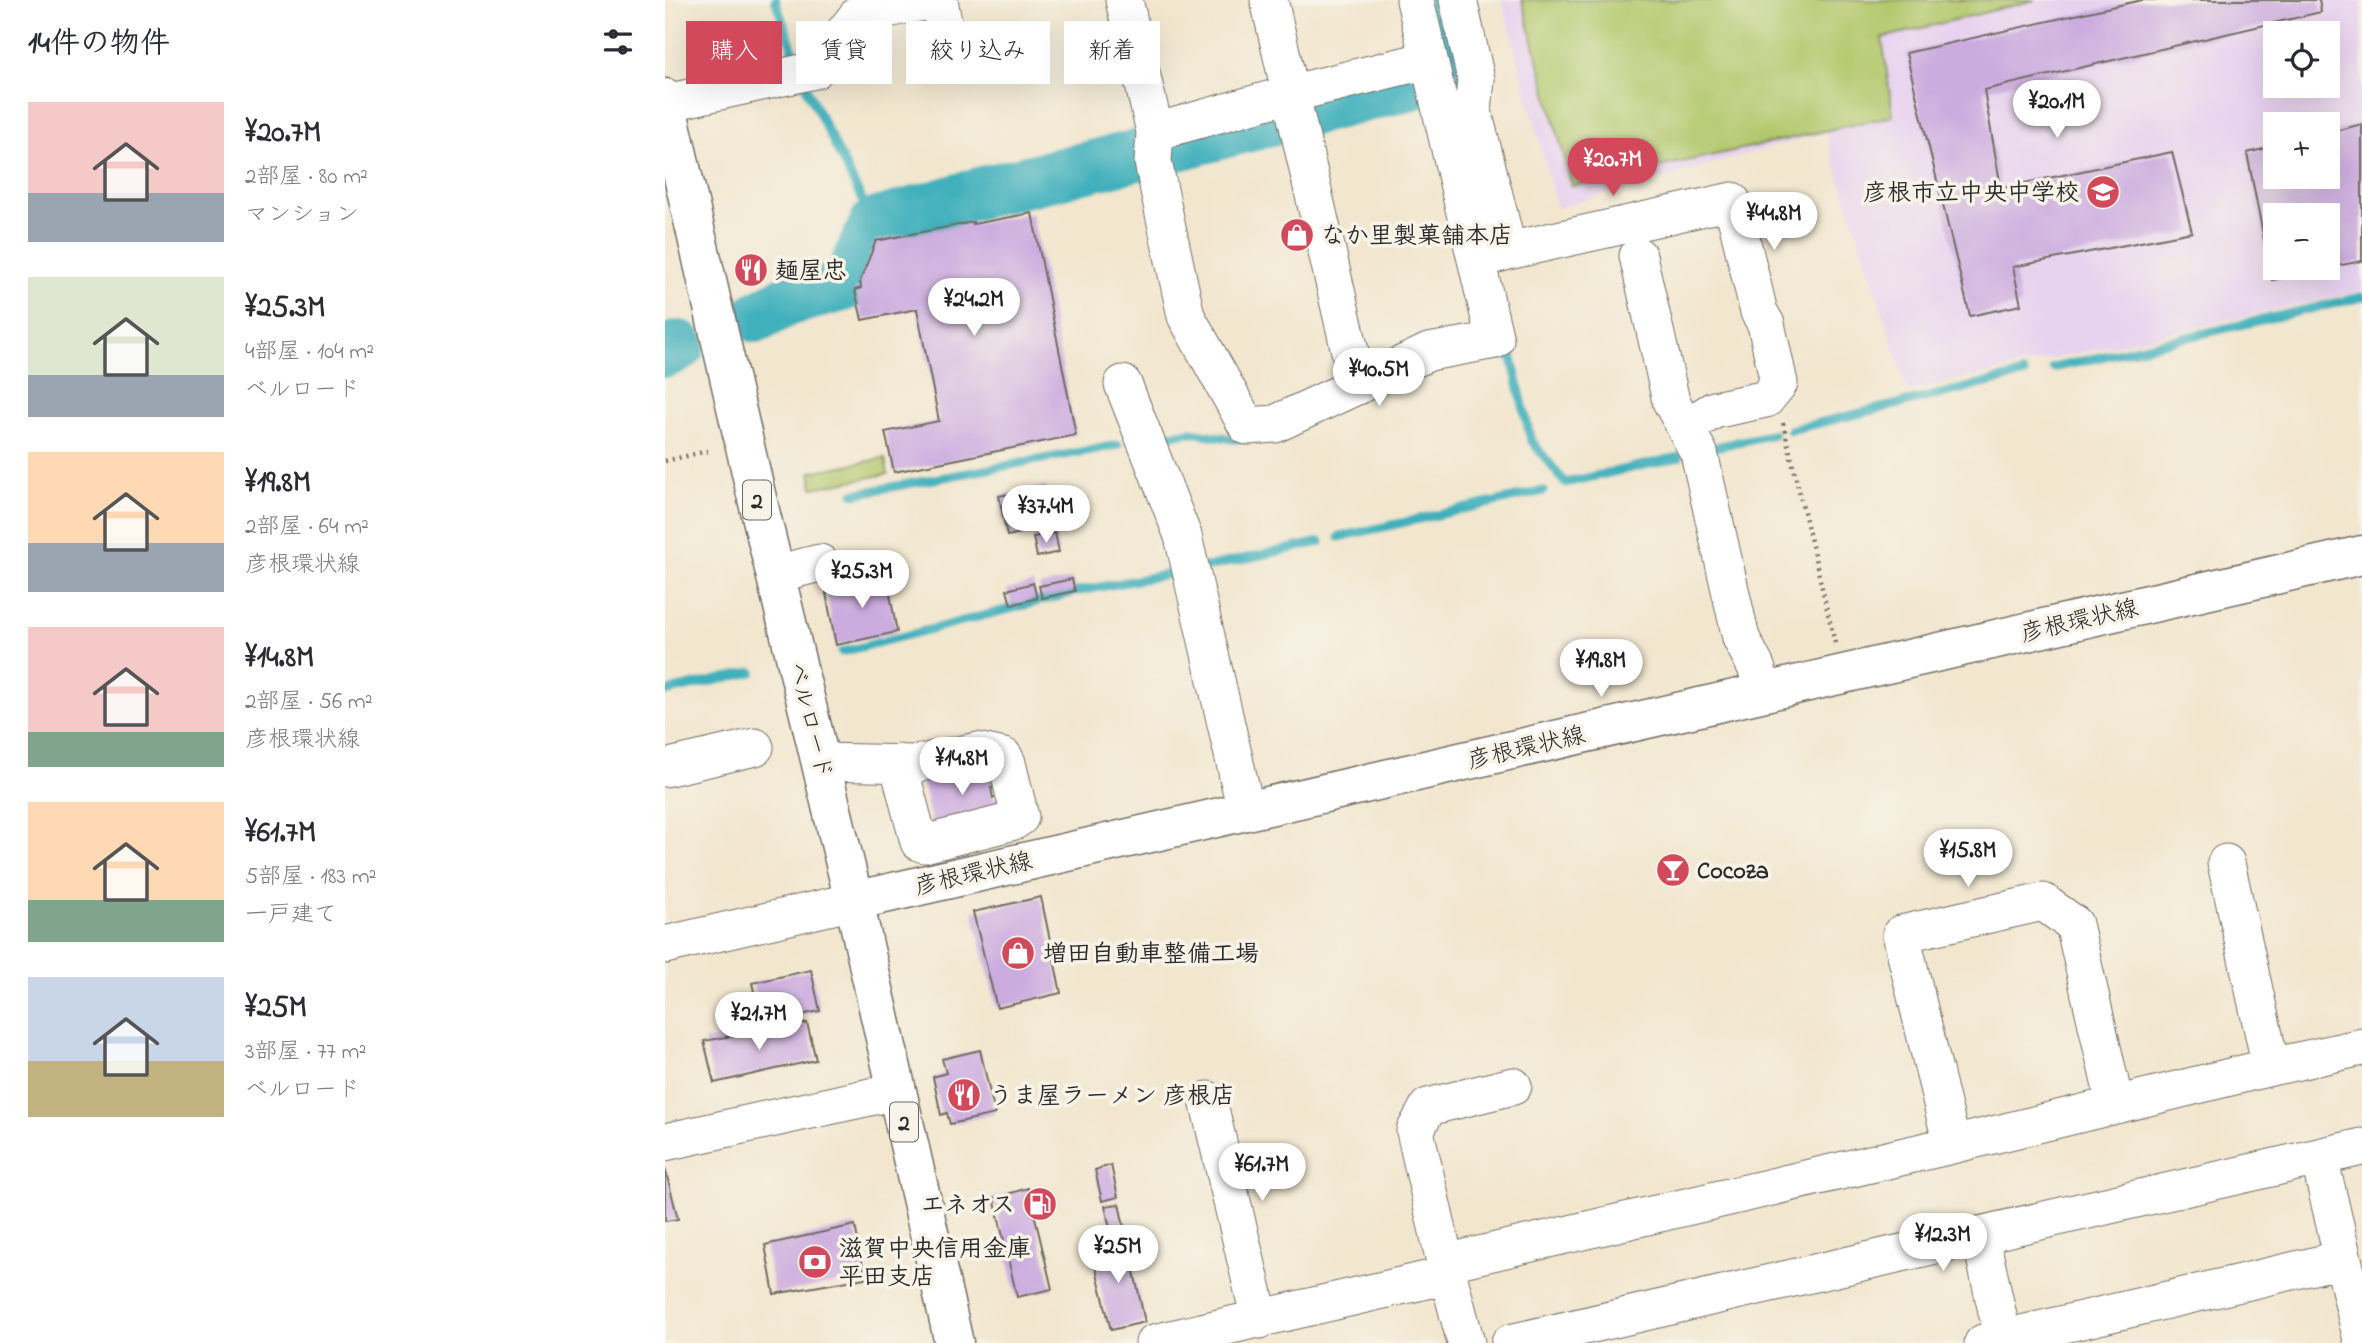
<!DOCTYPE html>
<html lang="ja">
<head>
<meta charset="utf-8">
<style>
	body { margin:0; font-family:"Indie Flower","Klee One",sans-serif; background:#f2f2f3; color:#2b2b33; height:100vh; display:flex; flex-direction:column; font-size:26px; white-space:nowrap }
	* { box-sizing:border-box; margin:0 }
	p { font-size:23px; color:#7c7c81 }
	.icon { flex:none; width:38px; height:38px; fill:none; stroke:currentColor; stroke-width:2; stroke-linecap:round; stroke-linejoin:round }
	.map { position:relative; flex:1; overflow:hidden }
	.details { display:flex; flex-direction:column; background:#fff; width:665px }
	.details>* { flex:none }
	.guide { position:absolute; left:21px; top:21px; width:665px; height:63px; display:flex; gap:14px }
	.fabs { position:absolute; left:1598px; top:21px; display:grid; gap:14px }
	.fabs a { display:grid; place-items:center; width:77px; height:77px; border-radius:0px; background:#fff; box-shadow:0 7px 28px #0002; font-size:35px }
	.price { position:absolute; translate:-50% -60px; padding:0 16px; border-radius:24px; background:#fff; color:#222; font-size:23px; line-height:46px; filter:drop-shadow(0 2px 4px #0008) }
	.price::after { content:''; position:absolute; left:50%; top:42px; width:21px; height:16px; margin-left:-10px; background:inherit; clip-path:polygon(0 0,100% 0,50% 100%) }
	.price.on { background:#d1495b; color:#fff }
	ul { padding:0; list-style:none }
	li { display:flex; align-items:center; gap:21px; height:175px; padding:0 28px }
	li span { display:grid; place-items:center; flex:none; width:196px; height:140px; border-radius:0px; color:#555 }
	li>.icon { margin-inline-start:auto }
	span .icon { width:84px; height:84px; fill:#fffc; stroke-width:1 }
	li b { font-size:30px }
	h2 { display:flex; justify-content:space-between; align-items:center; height:84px; padding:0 28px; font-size:30px }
	.pill { padding:0 24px; border-radius:0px; background:#fff; box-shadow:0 7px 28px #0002; font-size:24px; line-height:63px }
	.pill.on { background:#d1495b; color:#fff }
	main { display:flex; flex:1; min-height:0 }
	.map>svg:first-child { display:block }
</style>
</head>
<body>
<main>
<section class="details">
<h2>14件の物件<svg class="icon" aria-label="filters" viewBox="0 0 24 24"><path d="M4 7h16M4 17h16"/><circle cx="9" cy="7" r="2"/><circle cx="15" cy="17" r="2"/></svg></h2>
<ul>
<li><span style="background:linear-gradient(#f6c9c9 65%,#9aa5b1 0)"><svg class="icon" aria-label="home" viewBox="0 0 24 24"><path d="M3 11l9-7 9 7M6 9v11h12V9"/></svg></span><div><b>¥20.7M</b><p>2部屋 · 80 m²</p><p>マンション</p></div></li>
<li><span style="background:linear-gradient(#dfe7d0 70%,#9aa5b1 0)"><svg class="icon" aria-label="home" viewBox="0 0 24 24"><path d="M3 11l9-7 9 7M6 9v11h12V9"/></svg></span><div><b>¥25.3M</b><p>4部屋 · 104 m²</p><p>ベルロード</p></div></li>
<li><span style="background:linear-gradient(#ffd9b3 65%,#9aa5b1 0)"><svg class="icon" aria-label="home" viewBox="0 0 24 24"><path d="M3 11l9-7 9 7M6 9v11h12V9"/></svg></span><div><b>¥19.8M</b><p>2部屋 · 64 m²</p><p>彦根環状線</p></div></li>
<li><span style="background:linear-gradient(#f6c9c9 75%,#7fa58c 0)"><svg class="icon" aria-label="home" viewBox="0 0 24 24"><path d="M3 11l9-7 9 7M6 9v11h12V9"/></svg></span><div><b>¥14.8M</b><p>2部屋 · 56 m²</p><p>彦根環状線</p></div></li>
<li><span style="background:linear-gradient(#ffd9b3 70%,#7fa58c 0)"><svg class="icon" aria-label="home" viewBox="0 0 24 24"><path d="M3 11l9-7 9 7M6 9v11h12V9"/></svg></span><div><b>¥61.7M</b><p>5部屋 · 183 m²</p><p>一戸建て</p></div></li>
<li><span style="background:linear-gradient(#c9d6e8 60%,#c2b280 0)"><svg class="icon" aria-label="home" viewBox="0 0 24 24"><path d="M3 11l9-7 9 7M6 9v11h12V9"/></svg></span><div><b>¥25M</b><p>3部屋 · 77 m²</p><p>ベルロード</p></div></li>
</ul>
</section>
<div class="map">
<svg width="1697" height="1343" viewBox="0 0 1697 1343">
	<rect width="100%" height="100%" fill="#f7f3e8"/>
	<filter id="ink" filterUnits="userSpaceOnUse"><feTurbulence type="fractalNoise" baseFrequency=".0143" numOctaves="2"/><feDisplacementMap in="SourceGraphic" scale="14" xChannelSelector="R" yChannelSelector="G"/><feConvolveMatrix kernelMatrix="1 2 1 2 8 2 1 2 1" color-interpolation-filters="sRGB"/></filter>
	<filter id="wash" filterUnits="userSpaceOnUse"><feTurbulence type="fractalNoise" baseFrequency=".00686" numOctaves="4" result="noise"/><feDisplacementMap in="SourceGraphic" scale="28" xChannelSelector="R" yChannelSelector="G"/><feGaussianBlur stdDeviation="1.57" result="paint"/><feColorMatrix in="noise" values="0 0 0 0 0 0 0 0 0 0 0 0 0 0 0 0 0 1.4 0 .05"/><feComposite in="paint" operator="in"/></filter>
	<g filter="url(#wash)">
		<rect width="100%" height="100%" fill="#f2e6ce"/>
		<path fill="#e7d2ef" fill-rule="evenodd" d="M837,0H1697V291L1243,391L1160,132L892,208ZM1610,33H1662V86H1610ZM1610,124H1662V177H1610ZM1610,215H1662V268H1610Z"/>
		<path fill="#b2c86c" stroke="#6e7a4c" stroke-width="2" d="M857,0H1370L1217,38L1228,116L907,186Z
			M220,458L223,474L148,488L145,472Z"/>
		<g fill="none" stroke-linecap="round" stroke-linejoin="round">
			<path stroke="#41b0bc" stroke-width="9" d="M110,0L133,63
				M141,87L202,210L219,221
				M829,357L846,354L866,440L900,483L1014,457
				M1388,368L1697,297
				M1125,430L1359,374
				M497,436L526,432L569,439L582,438
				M1050,447L1109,434
				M189,494L453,445
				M674,537L878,491
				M533,569L655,542
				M177,652L414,591L519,571
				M0,692L87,672"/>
			<path stroke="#41b0bc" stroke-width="52" d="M769,0L786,73L777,76
				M639,112L754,82
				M501,148L618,117
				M92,317L123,300L178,286L183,282L210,224L325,190L477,154
				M0,352L14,346"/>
		</g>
		<g id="blocks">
			<path fill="#ccacdf" d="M1477,0H1654L1656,12L1319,90L1336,188L1507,152L1527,232L1348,267L1356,305L1305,316L1241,53Z
				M1697,124V261L1662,268V215H1610V268L1659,269L1607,280L1582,153L1610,146V177H1662V133Z
				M367,213L411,435L229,472L220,432L274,421L252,309L197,320L190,290L196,288L195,281L211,241L308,222V224Z
				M380,486L389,526L342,536L334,496Z
				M390,533L394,552L372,557L368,537Z
				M221,573L232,632L171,645L161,593L184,589L183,581Z
				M407,579L410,591L377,598L374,586Z
				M368,583L372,598L346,605L342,590Z
				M303,765L305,775L317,773L319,780L337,775L339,785L326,788L328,798L347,793L350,808L269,832L255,776Z
				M376,897L396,993L332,1008L308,912Z
				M146,970L155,1011L97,1023L87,983Z
				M142,1023L151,1060L49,1083L39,1041Z
				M315,1050L330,1114L285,1124L282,1113L276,1115L268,1077L281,1073L277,1059Z
				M446,1165L453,1197L437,1201L430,1170Z
				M0,1168L13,1219L0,1221Z
				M363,1188L387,1289L352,1297L329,1198Z
				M454,1204L460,1231L446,1233L440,1206Z
				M190,1225L200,1278L109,1294L100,1245Z
				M462,1240L480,1322L446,1330L426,1248Z"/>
		</g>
	</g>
	<g filter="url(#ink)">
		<use href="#blocks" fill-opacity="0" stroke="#716c64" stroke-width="2"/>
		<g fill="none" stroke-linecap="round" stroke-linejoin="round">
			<g stroke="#716c64" stroke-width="39">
				<path id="minor" d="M274,0L282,43
					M459,0L490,132L488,162L521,316L582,426L610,424L764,352L830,340L750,0
					M604,0L693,386
					M793,0L811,79L808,111L843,251L818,258
					M1,103L150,70L193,15L267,0
					M490,132L625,94L763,60
					M843,251L1067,201L1094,312L1101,324L1114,383L1101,399L1049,410L1021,427
					M973,256L1006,401L1034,453L1076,638L1091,667L1099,692
					M458,384L518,536L581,811
					M110,574L155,563
					M156,762L251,764L312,751L339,757L342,763L355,817L349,821L259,844L254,842L233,763
					M0,768L90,747
					M1561,863L1606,1067
					M0,945L189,901
					M543,1100L595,1320
					M0,1142L232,1091
					M1287,1145L1236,934L1378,902L1409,924L1450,1104
					M1654,1157L1697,1340
					M1315,1235L1339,1343
					M780,1263L1287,1145L1606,1067L1697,1047
					M783,1275L750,1131L763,1107L848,1086
					M489,1343L783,1275L801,1343
					M845,1343L1697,1147
					M1318,1343L1678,1259"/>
			</g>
			<g stroke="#716c64" stroke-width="41">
				<path id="major" d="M0,98L91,494L189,901L289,1343
					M189,901L1697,555"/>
			</g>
			<path stroke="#716c64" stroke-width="4.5" stroke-dasharray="2 5" stroke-linecap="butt" d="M1118,423L1170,643
				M0,461L47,450"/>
			<use href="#minor" stroke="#fff" stroke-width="37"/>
			<use href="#major" stroke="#fff" stroke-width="38"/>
		</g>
	</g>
	<defs>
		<g id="school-disc" transform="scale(1.75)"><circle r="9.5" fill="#d1495b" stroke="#f7f3e8"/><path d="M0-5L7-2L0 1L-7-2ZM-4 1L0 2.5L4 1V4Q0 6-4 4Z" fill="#fff"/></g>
		<g id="shop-disc" transform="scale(1.75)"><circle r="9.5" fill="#d1495b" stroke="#f7f3e8"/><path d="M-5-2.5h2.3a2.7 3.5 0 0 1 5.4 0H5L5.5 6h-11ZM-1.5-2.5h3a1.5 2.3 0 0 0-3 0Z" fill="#fff"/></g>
		<g id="restaurant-disc" transform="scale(1.75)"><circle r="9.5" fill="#d1495b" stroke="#f7f3e8"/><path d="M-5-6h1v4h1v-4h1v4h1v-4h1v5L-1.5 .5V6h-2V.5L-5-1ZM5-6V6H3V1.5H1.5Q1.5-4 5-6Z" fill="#fff"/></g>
		<g id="bar-disc" transform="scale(1.75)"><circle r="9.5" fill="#d1495b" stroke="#f7f3e8"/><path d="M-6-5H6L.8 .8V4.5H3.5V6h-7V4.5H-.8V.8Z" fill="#fff"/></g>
		<g id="fuel-disc" transform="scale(1.75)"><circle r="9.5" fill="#d1495b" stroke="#f7f3e8"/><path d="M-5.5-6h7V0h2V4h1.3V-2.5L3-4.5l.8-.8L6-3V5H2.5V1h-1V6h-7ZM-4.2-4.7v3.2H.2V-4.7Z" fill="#fff"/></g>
		<g id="bank-disc" transform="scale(1.75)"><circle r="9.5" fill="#d1495b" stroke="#f7f3e8"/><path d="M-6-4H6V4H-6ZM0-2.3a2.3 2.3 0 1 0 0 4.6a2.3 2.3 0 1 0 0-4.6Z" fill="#fff"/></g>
	</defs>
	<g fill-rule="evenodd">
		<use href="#school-disc" x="1438" y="192"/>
		<use href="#shop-disc" x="632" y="235"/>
		<use href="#restaurant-disc" x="86" y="270"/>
		<use href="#bar-disc" x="1008" y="870"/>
		<use href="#shop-disc" x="353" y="953"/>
		<use href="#restaurant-disc" x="299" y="1095"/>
		<use href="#fuel-disc" x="375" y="1204"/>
		<use href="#bank-disc" x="150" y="1262"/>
	</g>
	<g text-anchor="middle" stroke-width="7" stroke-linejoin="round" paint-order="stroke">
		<g fill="#f7f3e8" stroke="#686764" stroke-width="2">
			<rect x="78" y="480.5" width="28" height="39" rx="5"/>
			<rect x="225" y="1102.5" width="28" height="39" rx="5"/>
		</g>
		<g font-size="23" font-weight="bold" fill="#2b2b2b">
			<text x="92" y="508">2</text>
			<text x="239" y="1130">2</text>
		</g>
		<g font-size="24" font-weight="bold" fill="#2b2b2b" stroke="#f7f3e8" text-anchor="start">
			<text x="1414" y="200" text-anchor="end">彦根市立中央中学校</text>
			<text x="656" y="243">なか里製菓舗本店</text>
			<text x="110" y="278">麺屋忠</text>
			<text x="1032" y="878">Cocoza</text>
			<text x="378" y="961">増田自動車整備工場</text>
			<text x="324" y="1103">うま屋ラーメン 彦根店</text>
			<text x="350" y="1212" text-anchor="end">エネオス</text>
			<text x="174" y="1256">滋賀中央信用金庫<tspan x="174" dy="28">平田支店</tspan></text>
		</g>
		<g font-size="24" fill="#2b2b2b" stroke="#f7f3e8">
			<text transform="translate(1414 620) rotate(-13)" y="8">彦根環状線</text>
			<text transform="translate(146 720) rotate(76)" y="8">ベルロード</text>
			<text transform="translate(861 747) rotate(-13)" y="8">彦根環状線</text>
			<text transform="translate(308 873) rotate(-13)" y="8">彦根環状線</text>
		</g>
	</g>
</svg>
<div class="fabs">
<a><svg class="icon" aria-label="locate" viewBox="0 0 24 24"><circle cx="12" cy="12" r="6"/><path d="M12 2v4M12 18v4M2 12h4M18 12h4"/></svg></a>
<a>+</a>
<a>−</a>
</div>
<b class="price" style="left:1392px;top:140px">¥20.1M</b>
<b class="price on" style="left:948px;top:198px">¥20.7M</b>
<b class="price" style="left:1109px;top:252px">¥44.8M</b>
<b class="price" style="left:309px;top:338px">¥24.2M</b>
<b class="price" style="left:714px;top:408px">¥40.5M</b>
<b class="price" style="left:381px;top:545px">¥37.4M</b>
<b class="price" style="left:197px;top:610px">¥25.3M</b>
<b class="price" style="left:936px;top:699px">¥19.8M</b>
<b class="price" style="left:297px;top:797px">¥14.8M</b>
<b class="price" style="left:1303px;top:889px">¥15.8M</b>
<b class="price" style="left:94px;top:1052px">¥21.7M</b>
<b class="price" style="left:597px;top:1203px">¥61.7M</b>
<b class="price" style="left:1278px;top:1273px">¥12.3M</b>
<b class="price" style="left:453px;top:1285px">¥25M</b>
<div class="guide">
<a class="pill on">購入</a>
<a class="pill">賃貸</a>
<a class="pill">絞り込み</a>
<a class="pill">新着</a>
</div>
</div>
</main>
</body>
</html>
